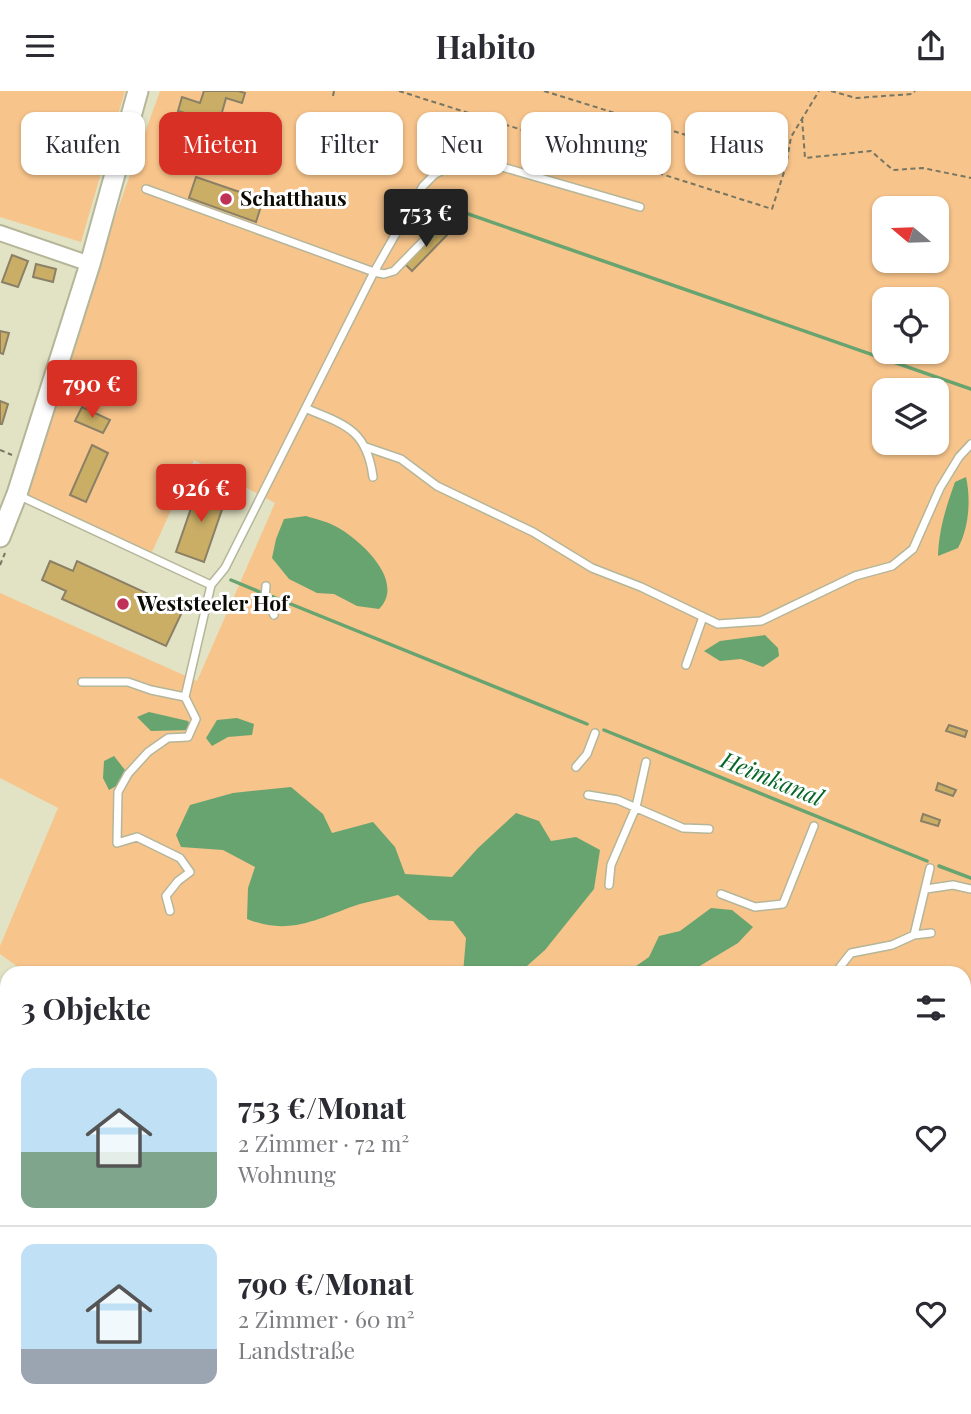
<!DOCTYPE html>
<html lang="de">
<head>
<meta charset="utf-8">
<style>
	body { margin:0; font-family:"Playfair Display",serif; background:#f2f2f3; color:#2b2b33; height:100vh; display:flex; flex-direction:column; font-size:26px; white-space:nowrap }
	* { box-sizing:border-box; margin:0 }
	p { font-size:23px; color:#7c7c81 }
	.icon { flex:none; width:38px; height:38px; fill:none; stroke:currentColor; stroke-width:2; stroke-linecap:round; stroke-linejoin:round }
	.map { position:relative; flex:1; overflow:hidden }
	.details { position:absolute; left:0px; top:875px; width:971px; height:448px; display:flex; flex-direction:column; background:#fff; border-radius:21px 21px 0 0; box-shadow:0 2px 5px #0004 }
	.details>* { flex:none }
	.guide { position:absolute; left:21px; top:21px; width:929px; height:63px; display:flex; gap:14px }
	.needle { width:46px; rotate:289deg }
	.controls { position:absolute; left:872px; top:105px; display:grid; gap:14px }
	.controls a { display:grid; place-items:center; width:77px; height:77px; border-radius:14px; background:#fff; box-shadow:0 2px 5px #0004; font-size:35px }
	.price { position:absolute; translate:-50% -60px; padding:0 16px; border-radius:7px; background:#d93025; color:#fff; font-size:23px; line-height:46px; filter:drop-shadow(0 2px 4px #0008) }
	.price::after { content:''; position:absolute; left:50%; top:42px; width:21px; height:16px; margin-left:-10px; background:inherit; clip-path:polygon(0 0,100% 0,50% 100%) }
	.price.current { background:#222; color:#fff }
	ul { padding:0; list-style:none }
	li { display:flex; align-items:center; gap:21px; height:175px; padding:0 21px }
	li+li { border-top:2px solid #e1e1e2 }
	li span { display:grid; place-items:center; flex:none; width:196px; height:140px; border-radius:14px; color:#555 }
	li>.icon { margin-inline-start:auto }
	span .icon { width:84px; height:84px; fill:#fffc; stroke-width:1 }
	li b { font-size:30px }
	h2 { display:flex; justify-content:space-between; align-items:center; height:84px; padding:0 21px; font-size:30px }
	.pill { padding:0 24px; border-radius:14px; background:#fff; box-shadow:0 2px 5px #0004; font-size:24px; line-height:63px }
	.pill.current { background:#d93025; color:#fff }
	header { display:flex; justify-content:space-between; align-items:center; height:91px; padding:0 21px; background:#fff; font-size:32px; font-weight:700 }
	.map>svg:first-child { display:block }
</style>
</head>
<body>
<header><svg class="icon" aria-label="menu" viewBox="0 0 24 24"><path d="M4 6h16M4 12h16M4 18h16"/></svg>Habito<svg class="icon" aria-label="share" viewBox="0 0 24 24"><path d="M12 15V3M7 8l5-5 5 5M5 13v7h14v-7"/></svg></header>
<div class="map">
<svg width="971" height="1323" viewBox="0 0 971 1323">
	<rect width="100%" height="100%" fill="#e2e3c5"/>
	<path fill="#f7c48b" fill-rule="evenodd" d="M0,0H125L81,151L0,126Z
		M160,0H971V1070L964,1072V882H26L0,863V855L58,717L0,687V502L197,590L275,412L194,369L152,461L23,407L64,289L104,157ZM884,117H936V170H884ZM884,208H936V261H884ZM884,299H936V352H884Z
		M971,1087V1234L964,1236V1090Z
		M964,1246L971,1267V1323H370L367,1316H964Z"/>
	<path fill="#68a470" d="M966,386C971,408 969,437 958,457L938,465C939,438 946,416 955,391Z
		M306,425C316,428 328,431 337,436C362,450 406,491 379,518L357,515L334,503L317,502L289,488L272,467L276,448L284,428Z
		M765,544L778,557L779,565L763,576L741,568L720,570L704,560L720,550Z
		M149,621L188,630L192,639L151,640L137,626Z
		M237,627L254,633L252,644L228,646L212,655L206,647L217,629Z
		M114,665L125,679L118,694L109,699L103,687L104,670Z
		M291,696L323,723L332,742L373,731L395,756L405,783L452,786L478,757L516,722L539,730L551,750L576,746L600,759L594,798L545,859L519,882H463L466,847L453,830L429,829L398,804C386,807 372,810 360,813C320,826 291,846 247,828L248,797L255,776L223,759L181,756L176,744L190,714L233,702Z
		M711,817L732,819L753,836L738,852L688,882H626L649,866L659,845L680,840Z"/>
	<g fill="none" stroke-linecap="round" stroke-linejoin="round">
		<path stroke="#68a470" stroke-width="3.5" d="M431,110L971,298
			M231,489L260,501
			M271,505L587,633
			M604,639L927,770
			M939,775L971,787"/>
	</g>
	<path fill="#caae66" stroke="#8b8066" stroke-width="2" d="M204,0H238L245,2L242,12L226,7L219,32L178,20L182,6L200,12Z
		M196,86L263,109L256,131L189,107Z
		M441,136L448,143L412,180L405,173Z
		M12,164L28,170L18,196L2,191Z
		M36,173L56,178L53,191L33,186Z
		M0,240L9,242L3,263L0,262Z
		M0,310L8,313L2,333H0Z
		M82,316L110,329L103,342L75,330Z
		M92,354L108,362L86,411L70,404Z
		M199,394L227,404L204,471L176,461Z
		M50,470L73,480L77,470L183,519L166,555L62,508L66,500L42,489Z
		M949,634L967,640L965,646L946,640Z
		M938,692L956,699L953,705L936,699Z
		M923,723L940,729L938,735L921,730Z
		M2,1097L7,1101V1119L0,1113Z
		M3,1168L7,1171V1183L0,1191V1172Z
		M7,1310V1316H14L22,1323H1L0,1317Z"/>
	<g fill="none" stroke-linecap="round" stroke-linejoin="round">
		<g stroke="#b5b699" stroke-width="10">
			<path id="lane" d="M438,135L394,180L384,183L374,181L423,95L435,83L458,72L485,71L640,116
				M307,318C347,334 367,340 373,386
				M366,356L401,368L437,395L533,441L592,477L641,496L718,533L761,530L855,485L892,475L913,458L940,397L959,366L971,353
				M20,405L211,494L225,477L374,181L146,98
				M266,495L265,507L274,524
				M686,574L703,526
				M82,591H128L151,599L185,606
				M576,676L587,663L595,642
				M588,704L618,709L683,737L709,738
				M609,794L611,774L636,716L646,671
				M926,798L953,794L971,798
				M721,803L755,816L783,813L814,735
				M170,820L166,805L178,790L190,781L180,767L137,746L117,752L118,701L128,683L148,661L168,647L188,646L196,628L185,606L211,494
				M914,844L930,777
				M838,882L840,876L851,862L892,854L914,844L931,842"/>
		</g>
		<g stroke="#b5b699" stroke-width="18">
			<path id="street" d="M0,142L90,173
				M0,1071L7,1076
				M0,1215L7,1220
				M150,1316L152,1323
				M292,1316L294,1323
				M109,1323L131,1316"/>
		</g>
		<g stroke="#b5b699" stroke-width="23">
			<path id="secondary" d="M0,446L17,403L90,173L138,0"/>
		</g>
		<path stroke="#767663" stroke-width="2" stroke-dasharray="5 3.5" stroke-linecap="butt" d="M399,0L772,118L786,75L791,46L819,0
			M544,0L786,75
			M831,0L856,7L912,3L915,0
			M333,5L334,0
			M802,27L805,67L871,60L893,79L923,77L971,87
			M0,359L12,364
			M0,474L5,462
			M964,1082L971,1079"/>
		<use href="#lane" stroke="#fff" stroke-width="7"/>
		<use href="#street" stroke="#fff" stroke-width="14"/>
		<use href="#secondary" stroke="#fff" stroke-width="19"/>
	</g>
	<g fill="#c03157" stroke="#fff" stroke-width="2.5">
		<circle cx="226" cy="108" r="7"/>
		<circle cx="123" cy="513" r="7"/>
	</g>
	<g text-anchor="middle" stroke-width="6" stroke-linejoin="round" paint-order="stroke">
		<g font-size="21" font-weight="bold" fill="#0c0c04" stroke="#fff" text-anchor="start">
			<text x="240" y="115">Schatthaus</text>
			<text x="137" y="520">Weststeeler Hof</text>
		</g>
		<g font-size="23" font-style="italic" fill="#056625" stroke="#fff">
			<text transform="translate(772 688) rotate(22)" y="8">Heimkanal</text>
		</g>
	</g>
</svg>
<div class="controls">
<a><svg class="needle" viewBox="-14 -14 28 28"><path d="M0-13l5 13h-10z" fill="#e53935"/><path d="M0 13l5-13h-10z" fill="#7c7c81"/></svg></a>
<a><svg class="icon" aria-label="locate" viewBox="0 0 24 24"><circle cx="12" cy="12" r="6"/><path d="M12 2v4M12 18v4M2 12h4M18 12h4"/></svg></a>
<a><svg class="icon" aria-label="layers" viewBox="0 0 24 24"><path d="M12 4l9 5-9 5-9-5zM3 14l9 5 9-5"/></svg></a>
</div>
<b class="price current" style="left:426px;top:158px">753 €</b>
<b class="price" style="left:92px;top:329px">790 €</b>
<b class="price" style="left:201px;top:433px">926 €</b>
<div class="guide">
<a class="pill">Kaufen</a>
<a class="pill current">Mieten</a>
<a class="pill">Filter</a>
<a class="pill">Neu</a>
<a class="pill">Wohnung</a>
<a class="pill">Haus</a>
</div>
<section class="details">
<h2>3 Objekte<svg class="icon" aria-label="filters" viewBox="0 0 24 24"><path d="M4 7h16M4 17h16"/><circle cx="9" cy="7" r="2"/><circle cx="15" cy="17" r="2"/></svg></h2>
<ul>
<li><span style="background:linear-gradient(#bfe0f5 60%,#7fa58c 0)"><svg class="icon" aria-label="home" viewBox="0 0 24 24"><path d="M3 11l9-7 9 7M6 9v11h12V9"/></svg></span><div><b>753 €/Monat</b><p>2 Zimmer · 72 m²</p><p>Wohnung</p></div><svg class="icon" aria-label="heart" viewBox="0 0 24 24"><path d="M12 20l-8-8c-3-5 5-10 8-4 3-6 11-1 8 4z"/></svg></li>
<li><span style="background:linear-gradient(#bfe0f5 75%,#9aa5b1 0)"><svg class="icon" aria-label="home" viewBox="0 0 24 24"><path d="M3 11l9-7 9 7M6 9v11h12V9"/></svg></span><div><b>790 €/Monat</b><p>2 Zimmer · 60 m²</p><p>Landstraße</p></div><svg class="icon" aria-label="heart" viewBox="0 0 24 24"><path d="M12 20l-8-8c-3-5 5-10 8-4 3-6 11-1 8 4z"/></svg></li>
</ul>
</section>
</div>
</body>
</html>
